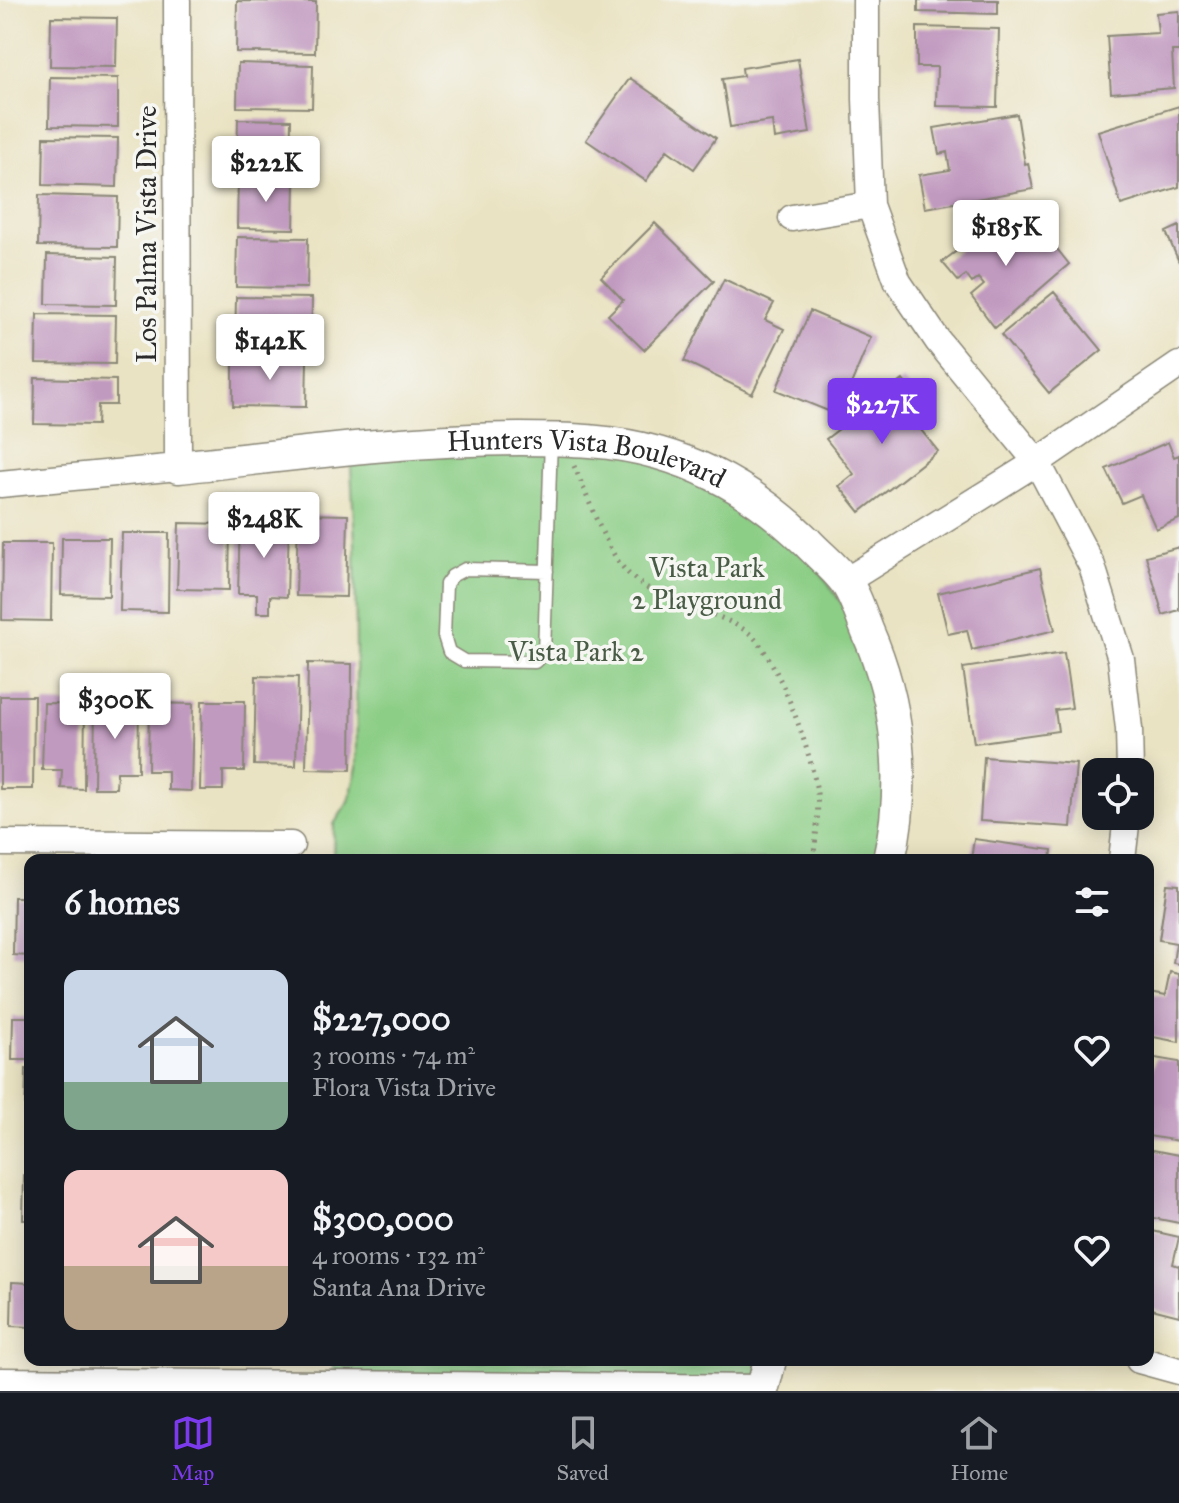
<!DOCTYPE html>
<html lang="en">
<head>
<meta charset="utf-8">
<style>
	body { margin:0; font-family:"IM FELL Great Primer",serif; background:#242831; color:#f1f3f6; height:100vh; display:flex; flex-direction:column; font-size:30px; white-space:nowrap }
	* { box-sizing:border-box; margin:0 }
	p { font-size:26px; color:#9ea1a6 }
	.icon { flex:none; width:44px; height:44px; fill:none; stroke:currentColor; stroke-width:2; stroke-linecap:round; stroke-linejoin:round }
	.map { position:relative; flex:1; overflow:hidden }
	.drawer { position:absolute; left:24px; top:854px; width:1130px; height:512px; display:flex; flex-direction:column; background:#171b24; border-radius:16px; box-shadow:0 4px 20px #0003 }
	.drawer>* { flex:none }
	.fabs { position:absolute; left:1082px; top:758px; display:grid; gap:16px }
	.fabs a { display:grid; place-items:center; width:72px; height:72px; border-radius:16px; background:#171b24; box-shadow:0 4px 20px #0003; font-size:40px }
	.price { position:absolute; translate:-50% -68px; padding:0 18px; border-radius:8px; background:#fff; color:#222; font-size:26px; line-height:52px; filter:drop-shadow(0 2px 4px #0008) }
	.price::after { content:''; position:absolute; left:50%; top:48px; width:24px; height:18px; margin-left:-12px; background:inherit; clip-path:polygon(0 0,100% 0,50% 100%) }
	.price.current { background:#7c3aed; color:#fff }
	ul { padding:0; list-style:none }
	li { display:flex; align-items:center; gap:24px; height:200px; padding:0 40px }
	li span { display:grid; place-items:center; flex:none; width:224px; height:160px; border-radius:16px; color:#555 }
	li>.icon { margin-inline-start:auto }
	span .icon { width:96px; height:96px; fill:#fffc; stroke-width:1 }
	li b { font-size:34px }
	h2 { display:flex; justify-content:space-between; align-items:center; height:96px; padding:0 40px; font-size:34px }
	.menu { display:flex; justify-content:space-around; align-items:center; height:112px; border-top:2px solid #363941; background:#171b24; font-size:22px; color:#9ea1a6 }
	.menu a { display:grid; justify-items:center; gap:4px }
	.menu .current { color:#7c3aed }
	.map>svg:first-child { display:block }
</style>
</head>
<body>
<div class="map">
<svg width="1179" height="1391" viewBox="0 0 1179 1391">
	<rect width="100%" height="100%" fill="#f6f6f2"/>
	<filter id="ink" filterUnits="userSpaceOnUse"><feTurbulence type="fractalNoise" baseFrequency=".0125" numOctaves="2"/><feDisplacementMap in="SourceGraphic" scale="16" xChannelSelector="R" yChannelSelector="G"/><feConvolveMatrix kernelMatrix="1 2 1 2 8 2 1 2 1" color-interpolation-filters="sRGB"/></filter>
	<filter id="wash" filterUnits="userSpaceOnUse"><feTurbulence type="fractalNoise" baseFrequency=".006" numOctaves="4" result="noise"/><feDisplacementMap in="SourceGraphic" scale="32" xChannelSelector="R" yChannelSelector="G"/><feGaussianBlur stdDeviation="1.8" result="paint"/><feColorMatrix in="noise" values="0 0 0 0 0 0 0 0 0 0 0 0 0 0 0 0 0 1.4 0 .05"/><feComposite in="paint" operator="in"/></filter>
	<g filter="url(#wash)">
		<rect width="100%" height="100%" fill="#eae3c3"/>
		<path fill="#8cce86" stroke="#5c7c58" stroke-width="2" d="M618,445L788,525L880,659L889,860H333L334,824L349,801L357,768L355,544L350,449Z
			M334,1360H770L762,1391H334Z"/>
		<g id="blocks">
			<path fill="#c19ac0" d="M918,0H998V14L918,12Z
				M237,1L316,2L315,53L236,52Z
				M1179,11V51H1172L1174,88L1111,93L1107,36L1158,33L1156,13Z
				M51,17L117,18L116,67L50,66Z
				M917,27L999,29L997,107L936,106L937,67H917Z
				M798,59L810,133L774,139L772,121L730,127L722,79L743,76L742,68Z
				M238,63L313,65L312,108L237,107Z
				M50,77L118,78V127L49,126Z
				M630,78L716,138L694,169L667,150L646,181L586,140Z
				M1179,106V187L1121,205L1098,131Z
				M1017,114L1025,164L1028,163L1033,189L925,208L919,175L950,170L947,152L939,154L934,128Z
				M238,119L291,120L290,170L237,169Z
				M44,137L118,138L117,187L43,185Z
				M238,178L295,179L294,229L237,228Z
				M39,195L118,197L117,247L38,246Z
				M999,219L1019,242L1038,225L1069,264L995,328L971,296L984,285L978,278L972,283L966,275L958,281L942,262Z
				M655,223L714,281L644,350L608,315L623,300L601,277Z
				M1179,226V262L1166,232Z
				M237,237L308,238L307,288L236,287Z
				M47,255L117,257L116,305L46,304Z
				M724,279L774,303L765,320L784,329L752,394L684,361Z
				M1054,292L1102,350L1049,393L1001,335Z
				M236,297L312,298L311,348L235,346Z
				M810,311L871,337L838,415L776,390Z
				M37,314L116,315L115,364L36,363Z
				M233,357L307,358L306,407L233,406Z
				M35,378L116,380V405H98L97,425L34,424Z
				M903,380L926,409L912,419L938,451L860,512L839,486L854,474L826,439Z
				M1168,442L1174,457L1179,455V519L1156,529L1141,495L1122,503L1106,469Z
				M298,514L348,515L346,597L296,596Z
				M240,519L289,520L287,597L270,596V613H257V594H238Z
				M179,523L230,524L229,590L177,589Z
				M122,533H169L168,612L120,611Z
				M62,538H110L109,596L61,595Z
				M3,543H52L51,621L2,620Z
				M1179,547V610L1163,615L1146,556Z
				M1040,568L1055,630L972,650L967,630L948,634L938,593Z
				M1064,653L1072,708L1055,710L1058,731L974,743L963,668Z
				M308,663L352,664L351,770L306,769Z
				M256,676L298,677L296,766L254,765Z
				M0,696H34L33,789H0Z
				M95,701L139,702L138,772H117L116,788H94Z
				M202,701H245L244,771H223V790H200Z
				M44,703L85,704L84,789L61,788L62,770H42Z
				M149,703L193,704L191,791L168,790V771H148Z
				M984,757L1076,764L1071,827L980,821Z
				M974,839L1052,850L1051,860H971Z
				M1167,884L1179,885V964L1173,963L1176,943L1159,940Z
				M14,897H30V956L13,955Z
				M1170,972L1179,974V1042L1148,1036L1149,993L1165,996Z
				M13,1017H30V1060H12Z
				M1155,1058L1179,1062V1141L1148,1136V1089Z
				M26,1069H30V1115H25Z
				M1148,1149L1179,1155V1223L1148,1217Z
				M24,1176H30V1220H23Z
				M1148,1230L1179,1237L1173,1264L1179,1266V1316L1148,1308Z
				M12,1282L30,1283V1327L11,1326Z"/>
		</g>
	</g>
	<g filter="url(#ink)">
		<use href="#blocks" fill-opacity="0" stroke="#8a8777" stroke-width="2"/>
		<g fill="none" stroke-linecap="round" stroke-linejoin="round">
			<g stroke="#8a8777" stroke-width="15">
				<path id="service" d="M547,571L465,569L452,576L446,584L444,636L449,652L464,661L535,662L544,653L551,439"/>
			</g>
			<g stroke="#8a8777" stroke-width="29">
				<path id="minor" d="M866,0V99L870,205L898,282L938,341L1037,462L1092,566L1121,659L1129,729L1130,772
					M792,218L870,205
					M0,484L178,467L177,0
					M846,581L1037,462L1179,365
					M0,843L291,845
					M1122,860L1127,816
					M1139,1360L1179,1371
					M0,1381L763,1388"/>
			</g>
			<g stroke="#8a8777" stroke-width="35">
				<g id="tertiary">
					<path id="s1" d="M178,467C292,455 406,439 520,439C566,439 614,440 658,453C715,469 765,501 807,542C819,555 835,567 845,581C855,594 861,615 867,630C899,703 907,783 889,860"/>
					<path d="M762,1391L770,1360"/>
				</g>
			</g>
			<path stroke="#8a8777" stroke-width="5" stroke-dasharray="2 6" stroke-linecap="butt" d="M574,466C589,498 605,551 629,574C661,605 713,607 749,633C777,654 813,757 817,793C819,816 816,838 813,860"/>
			<use href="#service" stroke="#fff" stroke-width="12"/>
			<use href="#minor" stroke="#fff" stroke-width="26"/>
			<use href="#tertiary" stroke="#fff" stroke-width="32"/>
		</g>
	</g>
	<g text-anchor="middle" stroke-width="7" stroke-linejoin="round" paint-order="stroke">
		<g font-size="28" fill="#2b2b2b" stroke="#f6f6f2">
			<text transform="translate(146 234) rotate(-90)" y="10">Los Palma Vista Drive</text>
			<text dy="10" stroke="none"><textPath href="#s1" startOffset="412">Hunters Vista Boulevard</textPath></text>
		</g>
		<g font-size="28" fill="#485c46" stroke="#f6f6f2">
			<text x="707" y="577">Vista Park<tspan x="707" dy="32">2 Playground</tspan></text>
			<text x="576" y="661">Vista Park 2</text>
		</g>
	</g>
</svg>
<div class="fabs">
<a><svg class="icon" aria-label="locate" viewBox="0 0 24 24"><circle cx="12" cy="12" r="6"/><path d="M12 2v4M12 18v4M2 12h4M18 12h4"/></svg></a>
</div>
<b class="price" style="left:266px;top:204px">$222K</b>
<b class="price" style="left:1006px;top:268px">$185K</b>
<b class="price" style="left:270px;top:382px">$142K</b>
<b class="price current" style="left:882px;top:446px">$227K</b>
<b class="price" style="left:264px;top:560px">$248K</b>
<b class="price" style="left:115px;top:741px">$300K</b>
<section class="drawer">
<h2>6 homes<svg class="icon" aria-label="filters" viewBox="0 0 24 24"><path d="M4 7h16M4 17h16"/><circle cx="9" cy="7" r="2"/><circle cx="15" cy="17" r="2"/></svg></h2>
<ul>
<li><span style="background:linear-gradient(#c9d6e8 70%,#7fa58c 0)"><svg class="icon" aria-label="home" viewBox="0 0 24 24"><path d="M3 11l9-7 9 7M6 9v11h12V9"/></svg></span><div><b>$227,000</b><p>3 rooms · 74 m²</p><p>Flora Vista Drive</p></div><svg class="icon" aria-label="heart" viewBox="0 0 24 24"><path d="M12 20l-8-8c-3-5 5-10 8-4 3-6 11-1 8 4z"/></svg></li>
<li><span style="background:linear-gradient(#f6c9c9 60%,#b9a48a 0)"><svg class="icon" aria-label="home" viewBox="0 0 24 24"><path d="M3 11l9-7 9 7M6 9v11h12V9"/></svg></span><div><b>$300,000</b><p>4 rooms · 132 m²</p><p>Santa Ana Drive</p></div><svg class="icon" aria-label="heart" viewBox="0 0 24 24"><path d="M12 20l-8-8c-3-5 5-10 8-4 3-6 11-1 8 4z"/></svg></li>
</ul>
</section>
</div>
<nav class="menu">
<a class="current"><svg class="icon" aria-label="map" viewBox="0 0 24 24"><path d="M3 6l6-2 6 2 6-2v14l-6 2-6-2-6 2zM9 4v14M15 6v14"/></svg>Map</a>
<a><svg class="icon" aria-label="saved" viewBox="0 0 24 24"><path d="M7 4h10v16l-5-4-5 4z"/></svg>Saved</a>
<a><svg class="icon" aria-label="home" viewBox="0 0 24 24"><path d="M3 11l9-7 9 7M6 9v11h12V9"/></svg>Home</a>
</nav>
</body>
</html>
